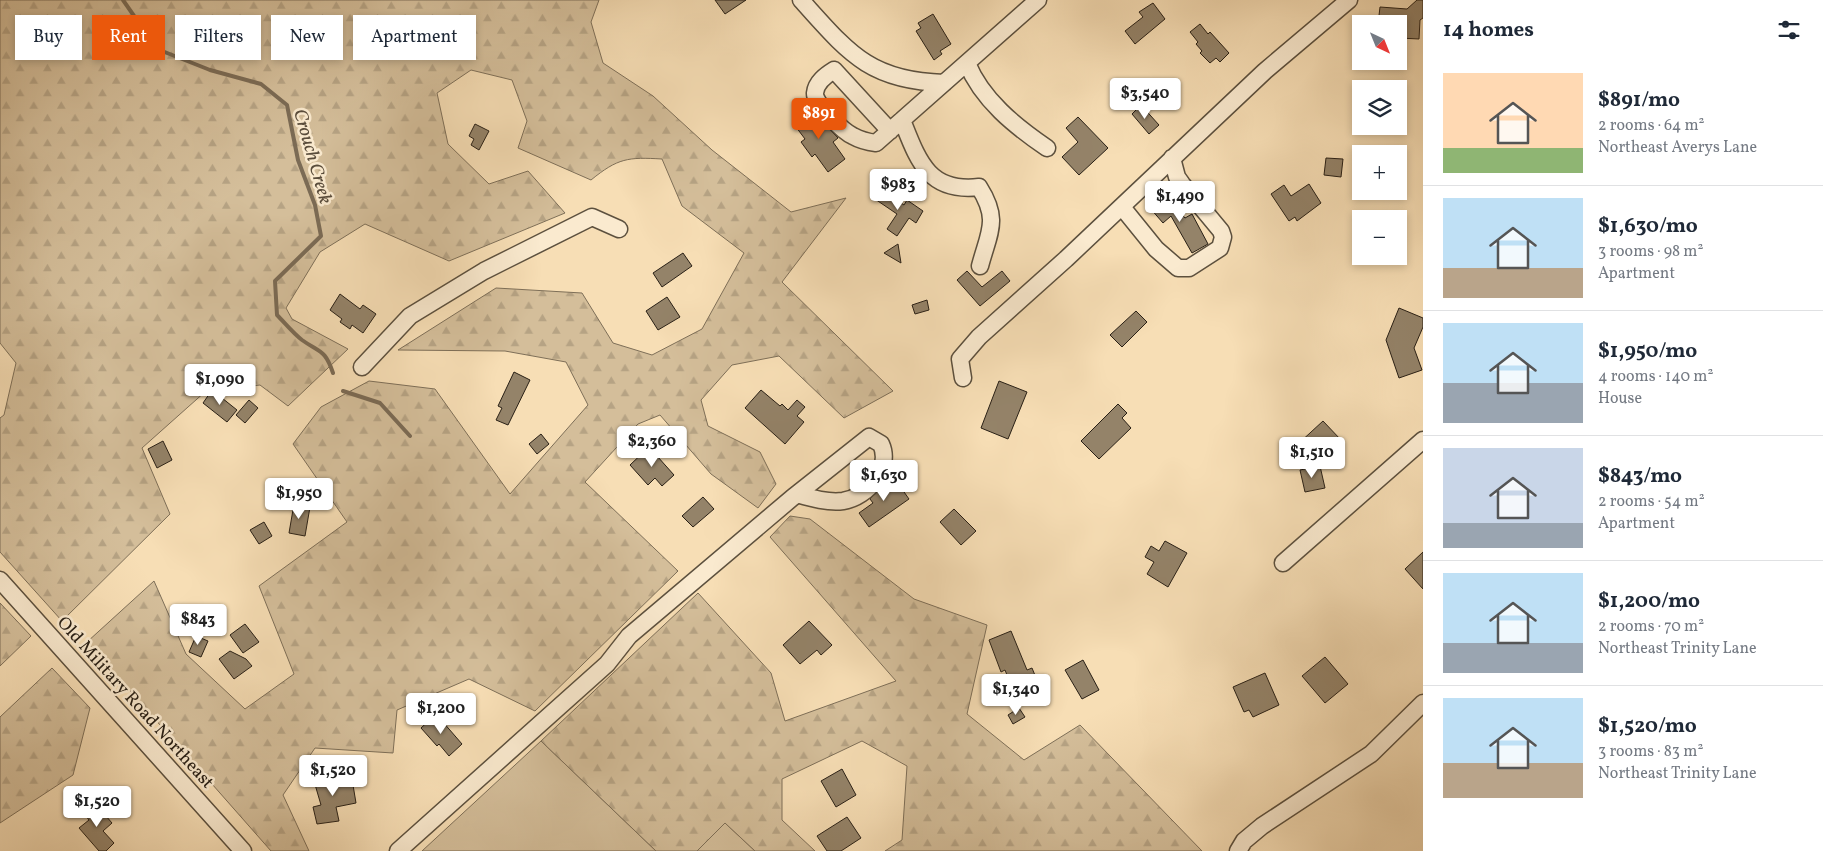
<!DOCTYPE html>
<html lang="en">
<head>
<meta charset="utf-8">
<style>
	body { margin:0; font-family:Vollkorn,serif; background:#f6f6f7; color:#1f2937; height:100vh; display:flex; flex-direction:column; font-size:19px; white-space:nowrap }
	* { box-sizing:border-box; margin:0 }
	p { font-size:16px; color:#747a83 }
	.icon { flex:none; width:28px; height:28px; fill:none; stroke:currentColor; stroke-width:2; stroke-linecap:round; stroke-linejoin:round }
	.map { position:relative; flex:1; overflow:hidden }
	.side { display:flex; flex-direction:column; background:#fff; width:400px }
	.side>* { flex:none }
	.top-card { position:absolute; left:15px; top:15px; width:475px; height:45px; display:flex; gap:10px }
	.needle { width:32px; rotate:137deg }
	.fabs { position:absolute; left:1352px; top:15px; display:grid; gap:10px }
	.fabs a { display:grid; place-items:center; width:55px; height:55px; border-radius:0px; background:#fff; box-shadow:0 2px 8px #0003; font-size:25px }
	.price { position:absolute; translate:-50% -42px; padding:0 11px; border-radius:5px; background:#fff; color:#222; font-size:16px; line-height:32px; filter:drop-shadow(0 1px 2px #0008) }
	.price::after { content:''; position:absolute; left:50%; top:30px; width:15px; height:11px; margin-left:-8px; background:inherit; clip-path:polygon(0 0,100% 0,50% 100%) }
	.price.current { background:#ea580c; color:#fff }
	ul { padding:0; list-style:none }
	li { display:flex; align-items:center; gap:15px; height:125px; padding:0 20px }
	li+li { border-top:1px solid #e0e1e3 }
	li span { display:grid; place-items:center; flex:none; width:140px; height:100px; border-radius:0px; color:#555 }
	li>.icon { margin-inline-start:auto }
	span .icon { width:60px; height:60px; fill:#fffc; stroke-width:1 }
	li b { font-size:21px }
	h2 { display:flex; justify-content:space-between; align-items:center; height:60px; padding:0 20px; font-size:21px }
	.pill { padding:0 18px; border-radius:0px; background:#fff; box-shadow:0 2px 8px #0003; font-size:18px; line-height:45px }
	.pill.current { background:#ea580c; color:#fff }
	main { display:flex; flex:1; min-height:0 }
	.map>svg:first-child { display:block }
</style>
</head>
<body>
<main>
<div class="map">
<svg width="1423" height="851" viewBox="0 0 1423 851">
	<defs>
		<pattern id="forest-firs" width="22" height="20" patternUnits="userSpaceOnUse" patternTransform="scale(1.25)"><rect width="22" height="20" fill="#d4be9a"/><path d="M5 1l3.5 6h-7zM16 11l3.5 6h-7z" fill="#b6a384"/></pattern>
	</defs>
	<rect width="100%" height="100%" fill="#f7deb5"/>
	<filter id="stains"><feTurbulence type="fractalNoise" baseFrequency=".004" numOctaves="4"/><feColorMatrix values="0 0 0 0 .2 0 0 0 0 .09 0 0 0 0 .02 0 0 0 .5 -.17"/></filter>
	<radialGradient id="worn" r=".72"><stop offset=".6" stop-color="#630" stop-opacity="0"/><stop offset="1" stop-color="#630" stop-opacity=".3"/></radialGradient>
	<path fill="#d4be9a" stroke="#7e6f58" d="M541,741L656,851H422Z
		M725,823L755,851H697Z"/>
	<path fill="url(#forest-firs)" stroke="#7e6f58" d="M0,0H599L591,22L603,63L653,96L712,150L791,212L846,198L782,282L893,391L844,418L779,356L732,365L701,400L708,426L760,452L776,484L758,508L711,474L660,415L638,424L585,482L678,571L535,711L469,679L397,710L393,753L315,748L283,795L309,851H271L87,642L154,581L186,654L245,709L294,674L259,586L347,522L293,444L321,407L369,381L435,389L510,494L588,405L566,362L505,351L398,350L496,288L582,293L613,343L652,355L702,329L744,253L682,206L662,159C628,157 618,158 591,180L518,148L527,121L512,80L471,70L437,93L448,144L489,184L528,171L565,213L449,261L365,224L320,252L286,308L292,319L348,349L288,406L260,385L206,391L142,448L170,514L62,621L0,552V418L4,415L16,363L0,343Z
		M790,516L810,519L914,599L987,625L967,714L1024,760L1080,725L1202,851H885L902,840L907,766L862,741L782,779V820L815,851H755L725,823L697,851H656L541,741L698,593L771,673L785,721L896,681L770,537Z
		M0,603L31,636L0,666Z
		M52,668L90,708L73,775L0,823V717Z"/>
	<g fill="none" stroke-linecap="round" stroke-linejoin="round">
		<path stroke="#7b6b55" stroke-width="4" d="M123,0L157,49L210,70L261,84L287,105L298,160L315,205L321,236L275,281L277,315C285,323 293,333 302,340C320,353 325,349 333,373
			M343,391L380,403L410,436"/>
	</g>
	<path fill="#948369" stroke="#292016" d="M715,0H746L725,14Z
		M1417,0H1423V18L1420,20L1419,39L1399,38V24H1378L1380,7L1407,9Z
		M1153,3L1165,19L1135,44L1125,31L1143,17L1139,12Z
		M933,14L951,44L940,51L942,54L934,60L916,31L921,28L918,23Z
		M1200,24L1208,34L1210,32L1229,53L1220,62L1216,58L1210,63L1200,53L1202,51L1196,44L1198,42L1190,32Z
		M1141,105L1159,125L1149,134L1132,114Z
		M811,110L838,138L833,142L845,159L828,172L815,154L812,157L801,142L805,139L793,123Z
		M1078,117L1108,148L1079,175L1062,157L1078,142L1066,128Z
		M475,124L489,131L479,150L471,145L474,139L469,136Z
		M1326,158L1343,159L1341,177L1324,175Z
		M1309,184L1321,203L1297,221L1295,217L1289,221L1271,194L1284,185L1291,196Z
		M879,188L904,205L907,200L923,211L916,223L909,218L897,236L887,229L897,214L872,197Z
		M1162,191L1185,218L1192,214L1208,244L1192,253L1171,216L1163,223L1150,208L1161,199L1158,194Z
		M898,244L901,263L884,253Z
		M683,253L692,266L662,287L653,273Z
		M967,271L982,287L1002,271L1010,281L980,306L957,280Z
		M340,294L360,309L363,305L376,314L363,333L352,325L350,329L340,322L342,319L330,310Z
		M667,297L680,317L658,330L646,311Z
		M927,300L929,310L915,314L912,305Z
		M1399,308L1423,318V327L1414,348L1422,370L1399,378L1386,340Z
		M1136,311L1147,322L1122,347L1110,335Z
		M514,372L530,380L508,425L496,420L502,408L498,406Z
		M999,381L1027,392L1008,439L981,428Z
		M212,390L237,410L227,422L203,403Z
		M761,390L780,406L782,404L788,410L797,400L805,407L797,416L804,422L785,444L745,408Z
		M249,400L258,408L245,423L236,415Z
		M1118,404L1127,413L1122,418L1131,428L1099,459L1081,441Z
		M1323,421L1341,440L1316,463L1298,444Z
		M541,434L549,444L537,454L529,444Z
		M163,441L172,460L157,468L148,449Z
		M649,447L674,475L662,486L655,478L648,485L630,465Z
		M1320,466L1325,488L1305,492L1300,470Z
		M892,475L909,499L869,527L859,513L873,503L870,499Z
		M703,497L714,509L693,527L682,516Z
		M294,504L310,507L305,536L289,533Z
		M954,509L976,531L961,545L940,522Z
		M264,522L272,536L259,544L250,530Z
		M1165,541L1187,553L1168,587L1147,574L1154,562L1145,557L1151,546L1159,551Z
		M1423,552V589L1405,569Z
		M809,621L832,645L821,655L817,650L800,664L783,645Z
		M245,624L259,642L243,653L230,635Z
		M1011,631L1027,670L1032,668L1041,690L1017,700L1005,670L1001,672L989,640Z
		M196,636L208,641L201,657L189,652Z
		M230,651L246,659L252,666L234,679L219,659Z
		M1325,657L1348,684L1325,703L1302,676Z
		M1083,660L1099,690L1082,699L1065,670Z
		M1265,673L1279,705L1253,717L1249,710L1244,712L1233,687Z
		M1019,708L1025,717L1013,724L1008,715Z
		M436,714L462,744L449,756L439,744L437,746L421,728Z
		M842,769L856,795L836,807L821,781Z
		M351,773L356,803L336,807L339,821L317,824L313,807L321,805L314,781Z
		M93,801L112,823L103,831L114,843L106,851H99L79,828L89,820L82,811Z
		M847,817L861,838L841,851H827L817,836Z"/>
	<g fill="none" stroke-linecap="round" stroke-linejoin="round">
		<g stroke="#5c503e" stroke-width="19">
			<path id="minor" d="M801,0C848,52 869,81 944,83
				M967,63C982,100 1015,126 1047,148
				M902,120C918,160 928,193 979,187C1000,220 989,232 980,266
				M890,131L834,70C826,75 816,82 815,93C814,104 844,132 853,136C860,140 868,142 876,143L1038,0
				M1122,207L1156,249L1178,268H1189L1220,248L1223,237L1221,231L1182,184L1177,177L1172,158
				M362,367L410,316L484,271L592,217L619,229
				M963,378L960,359L979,337L1066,259L1265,71L1349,0
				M1283,563L1423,440
				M0,580L243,851
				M398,851L607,664L629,636L792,498L869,437L881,444C892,468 868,497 843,501C828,503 811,498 797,494
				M1238,851L1244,841L1262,826L1371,754L1423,703"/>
		</g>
		<use href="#minor" stroke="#faeacf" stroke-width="16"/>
	</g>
	<g text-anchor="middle" stroke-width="5" stroke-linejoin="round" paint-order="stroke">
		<g font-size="18" fill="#292016" stroke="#faeacf">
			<text transform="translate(136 702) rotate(48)" y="6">Old Military Road Northeast</text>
		</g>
		<g font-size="19" font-style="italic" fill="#594c3b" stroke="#faeacf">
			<text transform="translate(314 156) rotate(74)" y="7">Crouch Creek</text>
		</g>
	</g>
	<rect width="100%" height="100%" filter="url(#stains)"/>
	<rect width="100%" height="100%" fill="url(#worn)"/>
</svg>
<div class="fabs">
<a><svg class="needle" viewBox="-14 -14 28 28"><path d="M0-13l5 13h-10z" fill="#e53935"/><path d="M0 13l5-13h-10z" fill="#747a83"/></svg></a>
<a><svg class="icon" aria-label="layers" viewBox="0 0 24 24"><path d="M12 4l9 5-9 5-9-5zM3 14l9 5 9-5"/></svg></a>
<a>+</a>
<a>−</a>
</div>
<b class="price" style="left:1145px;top:120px">$3,540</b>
<b class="price current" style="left:819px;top:140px">$891</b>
<b class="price" style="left:898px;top:211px">$983</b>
<b class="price" style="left:1180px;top:223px">$1,490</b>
<b class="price" style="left:220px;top:406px">$1,090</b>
<b class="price" style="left:652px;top:468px">$2,360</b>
<b class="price" style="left:1312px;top:479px">$1,510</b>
<b class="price" style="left:884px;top:502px">$1,630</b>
<b class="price" style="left:299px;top:520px">$1,950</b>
<b class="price" style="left:198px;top:646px">$843</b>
<b class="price" style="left:1016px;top:716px">$1,340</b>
<b class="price" style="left:441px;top:735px">$1,200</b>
<b class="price" style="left:333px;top:797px">$1,520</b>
<b class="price" style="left:97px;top:828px">$1,520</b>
<div class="top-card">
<a class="pill">Buy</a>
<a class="pill current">Rent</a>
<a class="pill">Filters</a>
<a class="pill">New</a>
<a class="pill">Apartment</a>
</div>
</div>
<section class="side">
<h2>14 homes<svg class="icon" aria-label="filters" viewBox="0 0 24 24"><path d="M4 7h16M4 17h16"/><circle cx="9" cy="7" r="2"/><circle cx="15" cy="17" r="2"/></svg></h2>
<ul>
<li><span style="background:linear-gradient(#ffd9b3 75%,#8fb573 0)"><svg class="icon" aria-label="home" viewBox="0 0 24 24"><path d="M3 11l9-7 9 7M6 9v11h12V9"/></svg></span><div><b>$891/mo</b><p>2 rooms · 64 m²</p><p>Northeast Averys Lane</p></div></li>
<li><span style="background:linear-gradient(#bfe0f5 70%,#b9a48a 0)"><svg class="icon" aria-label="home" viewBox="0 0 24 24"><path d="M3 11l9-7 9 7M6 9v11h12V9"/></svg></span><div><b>$1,630/mo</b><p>3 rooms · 98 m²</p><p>Apartment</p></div></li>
<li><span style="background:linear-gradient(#bfe0f5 60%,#9aa5b1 0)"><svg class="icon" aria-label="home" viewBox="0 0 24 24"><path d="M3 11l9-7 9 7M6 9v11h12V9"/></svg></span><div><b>$1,950/mo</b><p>4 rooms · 140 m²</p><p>House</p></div></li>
<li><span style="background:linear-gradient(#c9d6e8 75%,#9aa5b1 0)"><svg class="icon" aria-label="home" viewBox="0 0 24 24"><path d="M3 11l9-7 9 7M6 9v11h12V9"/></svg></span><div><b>$843/mo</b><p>2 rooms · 54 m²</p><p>Apartment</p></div></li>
<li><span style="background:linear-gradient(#bfe0f5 70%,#9aa5b1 0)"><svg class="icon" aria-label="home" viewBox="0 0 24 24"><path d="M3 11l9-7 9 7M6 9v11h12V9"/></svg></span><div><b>$1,200/mo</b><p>2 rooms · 70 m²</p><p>Northeast Trinity Lane</p></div></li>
<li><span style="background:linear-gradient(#bfe0f5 65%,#b9a48a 0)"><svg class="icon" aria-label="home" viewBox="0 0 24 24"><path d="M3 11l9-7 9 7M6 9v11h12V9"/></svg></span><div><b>$1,520/mo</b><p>3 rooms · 83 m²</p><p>Northeast Trinity Lane</p></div></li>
</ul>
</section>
</main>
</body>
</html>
